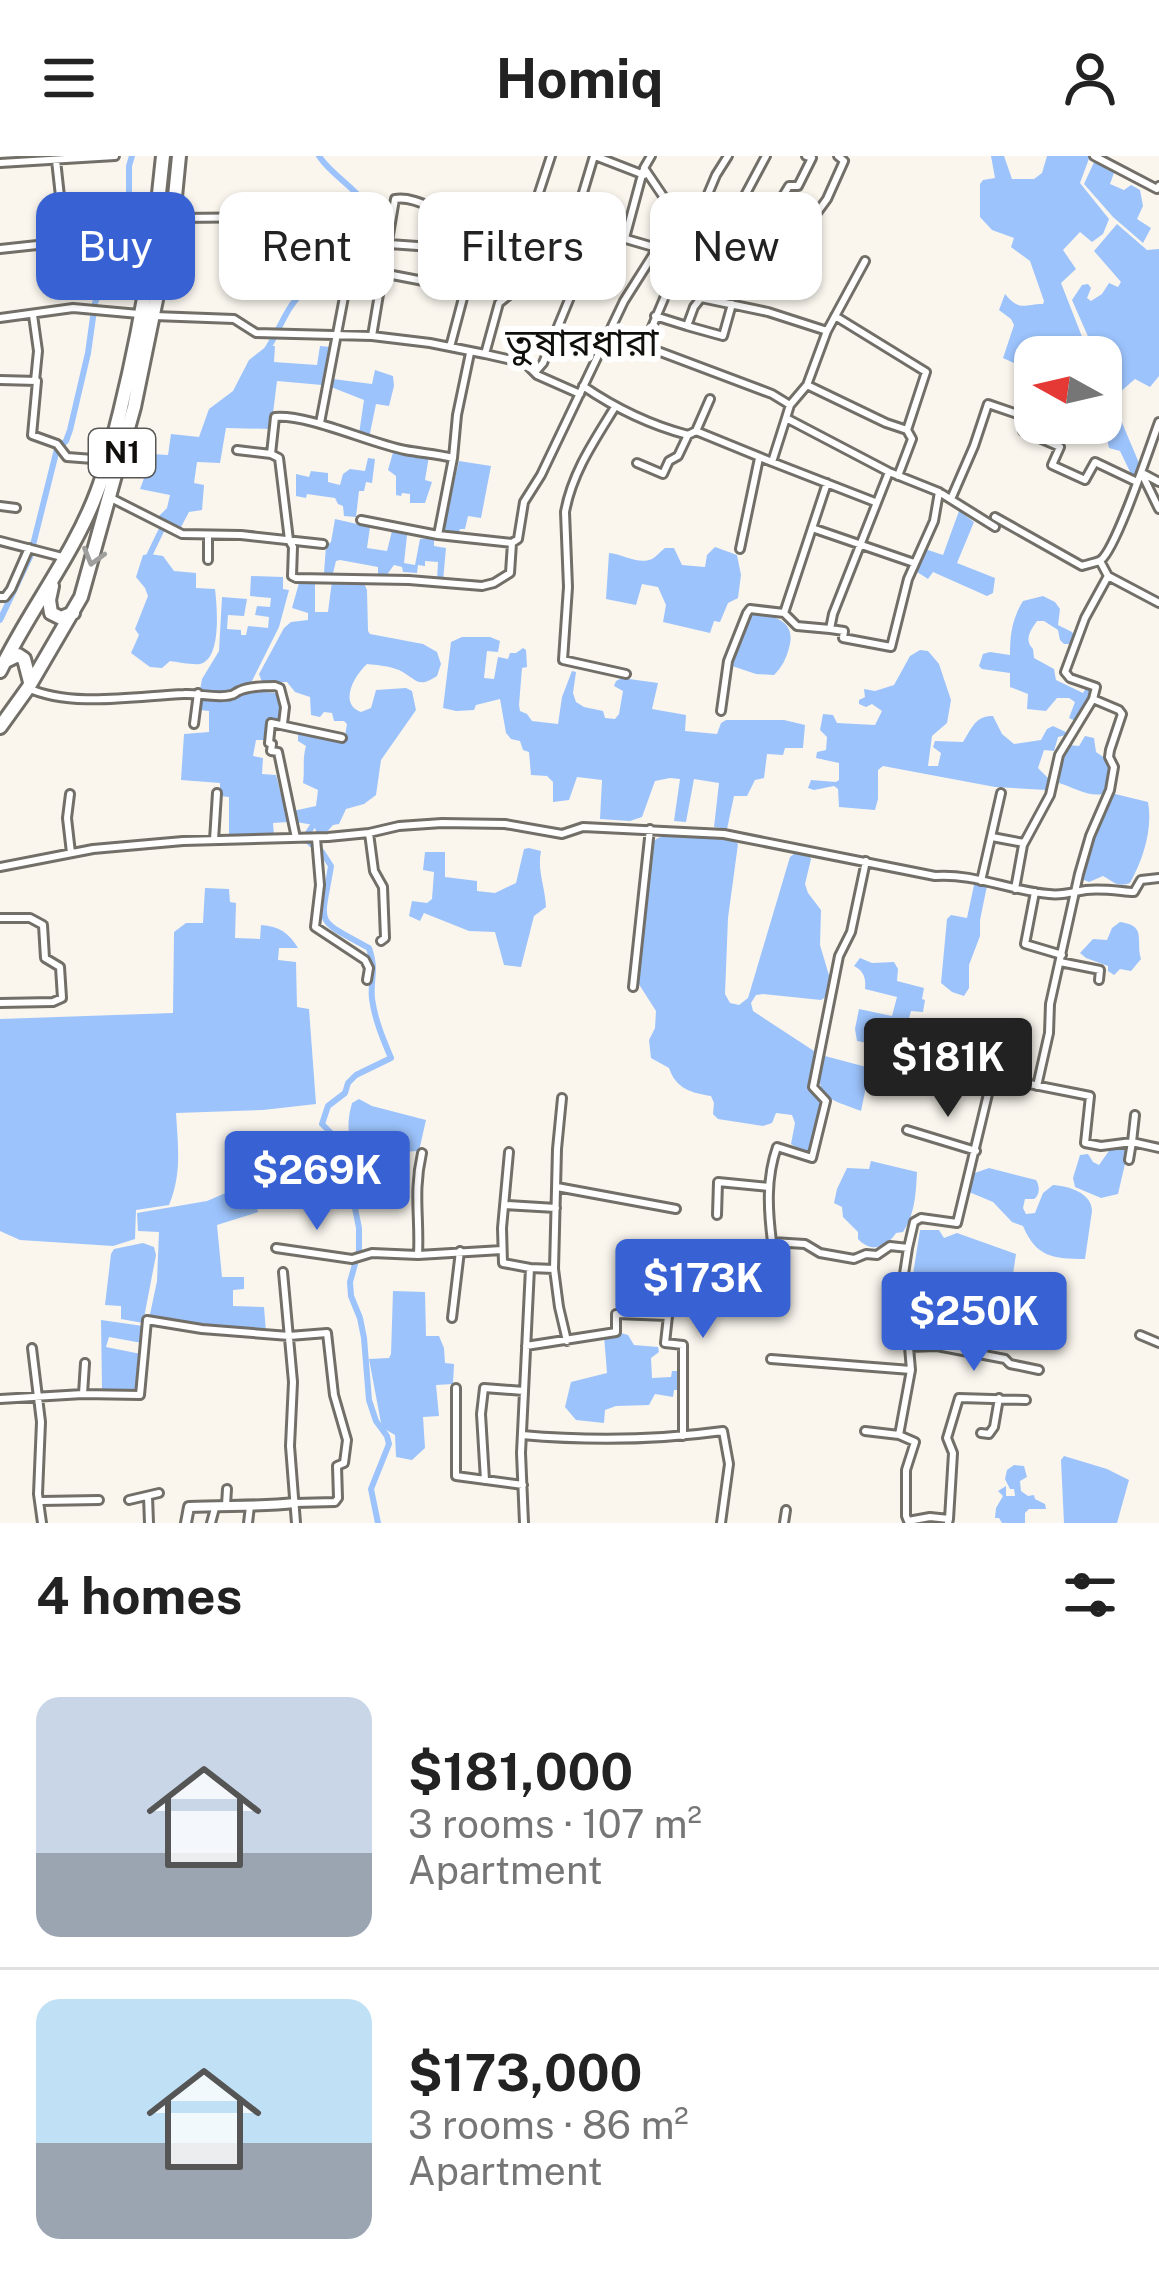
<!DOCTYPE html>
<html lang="en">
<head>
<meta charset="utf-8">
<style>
	body { margin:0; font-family:"Public Sans","Noto Sans Bengali",sans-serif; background:#f2f2f2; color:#222; height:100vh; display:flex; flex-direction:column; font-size:45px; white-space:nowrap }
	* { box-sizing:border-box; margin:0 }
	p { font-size:39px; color:#767676 }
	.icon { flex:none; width:66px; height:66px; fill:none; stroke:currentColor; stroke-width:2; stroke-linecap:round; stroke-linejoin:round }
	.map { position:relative; height:1367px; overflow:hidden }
	.panel { display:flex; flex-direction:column; background:#fff; flex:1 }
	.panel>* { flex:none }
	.guide { position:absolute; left:36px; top:36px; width:1089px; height:108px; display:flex; gap:24px }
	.needle { width:78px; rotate:278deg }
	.fabs { position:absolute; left:1014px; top:180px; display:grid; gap:24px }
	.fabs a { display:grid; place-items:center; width:108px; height:108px; border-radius:24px; background:#fff; box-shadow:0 3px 9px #0004; font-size:60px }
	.price { position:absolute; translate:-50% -102px; padding:0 27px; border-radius:12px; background:#3862d3; color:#fff; font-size:39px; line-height:78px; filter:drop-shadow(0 3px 6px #0008) }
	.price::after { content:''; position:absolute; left:50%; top:72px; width:36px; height:27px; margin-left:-18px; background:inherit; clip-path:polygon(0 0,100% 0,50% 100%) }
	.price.active { background:#222; color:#fff }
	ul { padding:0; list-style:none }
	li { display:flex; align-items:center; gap:36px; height:300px; padding:0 36px }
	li+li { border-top:3px solid #e0e0e0 }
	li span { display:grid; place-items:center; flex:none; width:336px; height:240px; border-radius:24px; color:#555 }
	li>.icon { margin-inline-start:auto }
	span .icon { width:144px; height:144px; fill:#fffc; stroke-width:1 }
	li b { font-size:51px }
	h2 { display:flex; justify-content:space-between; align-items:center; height:144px; padding:0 36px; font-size:51px }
	.pill { padding:0 42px; border-radius:24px; background:#fff; box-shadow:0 3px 9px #0004; font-size:42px; line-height:108px }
	.pill.active { background:#3862d3; color:#fff }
	header { display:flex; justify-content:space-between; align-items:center; height:156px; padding:0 36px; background:#fff; font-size:54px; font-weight:700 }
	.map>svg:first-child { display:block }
</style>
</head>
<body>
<header><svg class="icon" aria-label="menu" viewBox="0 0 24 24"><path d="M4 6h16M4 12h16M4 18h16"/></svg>Homiq<svg class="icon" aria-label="person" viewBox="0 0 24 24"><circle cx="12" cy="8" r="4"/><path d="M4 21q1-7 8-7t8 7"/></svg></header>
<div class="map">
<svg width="1159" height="1367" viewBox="0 0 1159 1367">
	<rect width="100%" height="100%" fill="#faf6ee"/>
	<path fill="#9cc3fc" d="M991,0H1004L1012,23H1034L1042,17L1047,0H1090L1080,27L1109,63L1103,78L1092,86L1080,76L1063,94L1076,113L1061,127L1090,201H1035V206L1024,204L1016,208L1003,202L1014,169L1011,163L999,154L1005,138C1020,156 1024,148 1043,148L1044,145L1030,105L1011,91L1014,82L992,74L980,61V28L983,24L995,22Z
		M1095,4L1110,8L1115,14L1110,28L1124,34L1131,29L1140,34L1143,50L1137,63L1151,72L1143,87L1113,61L1084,28Z
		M1117,68L1147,94L1159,93V220L1150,231L1135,223L1112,243L1139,307L1135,320H1132L1120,295L1109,292L1107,283L1110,265L1101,254V201H1097L1072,144L1082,129L1088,128L1091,132L1087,142L1091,145L1102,138L1109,127L1118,131L1121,126L1094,95Z
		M267,190H275L274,206L317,209L320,190L330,191L327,216L322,229L277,225L271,273L226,272L220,307L197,306L194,327L204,329L202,354L189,356L180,373L157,362L167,352L170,339L140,333L153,298L168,299L171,278L199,281L209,253L233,235L249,204Z
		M375,214L393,220L394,230L389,250L376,248L369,282L359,278L364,244L331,231L333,223L372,228Z
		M394,293L429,300L425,324L432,326L425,347H410V338L402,337L401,340L396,339V320L388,314Z
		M368,302L375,303L372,327L366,326L364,335H359L356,361L344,360L343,350L338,348L335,342L307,338L306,342L296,340V318L309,321L311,315L328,317V326L340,329L343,318L350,313L365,315Z
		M459,305L491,310L481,362L468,360L465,373H460L458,379L442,377Z
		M959,355L974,366L957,407L995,422L993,437L987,440L933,416L928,423L914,414L925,393L943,399Z
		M335,363L370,371L367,392L387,395L392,375L407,379L404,407L415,409L420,383L434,382V390L446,392L443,425L437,424L438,406L425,405V410L418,409L417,417L403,416L402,411L394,409L386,420L378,419V411L340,404L336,405L333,417H324L326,390L331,386Z
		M715,391L737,399L741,419L738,442L728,447L720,466L714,465L710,477L663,466L666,449L658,431L642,428L636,449L606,443L609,397C622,398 639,409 652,403C657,400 661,395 665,392H674L682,409L705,411L707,399Z
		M150,398L163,400L174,415L196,417V432L215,433C217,450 222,503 200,508C192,509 178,506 170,505L162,512L150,511L131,497L139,479L135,473L148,440L145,432L136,421L143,399Z
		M251,420L283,421V433L289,434L279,471L250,529L236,531L224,536L200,534L202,523L219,495L222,441L247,443L244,460L228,459L227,473L241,474V479H246L248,470L268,472L269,461L255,459L257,450L270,451L271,442L250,440Z
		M315,425V456H328L332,425L364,427L367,434L368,475L370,478L423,488L437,496L441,508L437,520C417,533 417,523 399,514C389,510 377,509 367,508C353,521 339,548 361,556L371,552L376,534L406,532L412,535L416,554L381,604L376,639L364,648L346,653L339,668L333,669L325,678H317L314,669L296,666L293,655L316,650L318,634L303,627C305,613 302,604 306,590L298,585V578L344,585L347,568L344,565H334L332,557L324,556L320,561L311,559L310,541L295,536L287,526H262L259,518L284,472L291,466L308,464V457L292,452L299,427Z
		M1043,440L1055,446L1060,453L1058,469L1072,476L1076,483L1071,488H1064L1060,484L1058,474L1044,465H1037C1030,475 1024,484 1033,493L1034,502L1054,513L1056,524L1083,537L1088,529L1096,535L1078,566L1069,562L1075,546L1069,542H1057L1046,555L1027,553L1028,538L1010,531V517L982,513L979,510L983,498L990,496L1010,499C1010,479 1012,463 1023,445Z
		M752,457C774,460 797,464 789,492C786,503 782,511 774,519L756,518L732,510L733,501Z
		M462,481H490L500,485L498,496L487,495L484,522L494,523L498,501L508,503L510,497H516L523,492L526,494L527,511L522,512L519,549L520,555L527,558L532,565L558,568L562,541L572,515L576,516L573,537L576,546L584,551L603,555L605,562L615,563L619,558L623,535L614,530L616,525L622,522L658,527L652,553L686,559L685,575L717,578L721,567L726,564H784L805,569L803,592H785L783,599L767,598L764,622L755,624L747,640H734L727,673L714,671L719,627L694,623L686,666L674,665L680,623L670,622L655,625L642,661L630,665L600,663L602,624L577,621L569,644L553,646V626L547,620L531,619L529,596L523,594L520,585L511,583L506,577L500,543L476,549L474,554L456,555L443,552L451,486Z
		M920,494L928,495L939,508L951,544L947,567L932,580L928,610H938L941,597L933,591L935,585L963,586C971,574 975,559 993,560L1002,578L1014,588L1041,584L1047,573L1053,570L1070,578L1058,581L1054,595L1044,594L1038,612L1048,622L1049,630L1046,634L995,631L883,610L878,614V643L875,654L839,651L838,633L834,630L814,634L808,632L811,624L836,626L839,624V607L816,602L817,596L826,594L827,581L820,574L823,558L833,559L837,567L875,569L882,555L872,548L866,551L859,548V544L865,541L864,533L875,535L894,529L910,500Z
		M263,536L276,537L281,548L280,563H269L265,584H256L253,600L263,602L262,618L276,619L288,666L273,667L274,680L229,681V641L220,640V627L181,624L184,578L209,576V555L200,554L201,544L225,545L241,537Z
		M1085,580L1094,582L1096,596L1112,607L1111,620L1103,638C1087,641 1073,631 1059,627L1062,605L1069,589L1079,590Z
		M1111,637L1148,646C1153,673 1143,704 1130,727C1117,732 1113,725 1103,720L1089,726L1084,724V720L1099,661Z
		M677,677L728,680L738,688L728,762L725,838L730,847L739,849L748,842L790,701L798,695L808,697L811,703L805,728L808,737L821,754L820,789L831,826L827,840L821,844L763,838L756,839L751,847L753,855L814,895L811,928L822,944V951L812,990L805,997L791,988L795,967L792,959L776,957L772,967L763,970L718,963L713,958L714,947L711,940C692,937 676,933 669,912L651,902L649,884L655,872L656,855L635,822L649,691C655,680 666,679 677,677Z
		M529,692L541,695C537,715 545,730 546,751L534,760L521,811L504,809L495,776L469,775L424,757L420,765L409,760L412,745L427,747L432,743L434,716L423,714L425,696H445V721L477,725V735L495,737L516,727L524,693Z
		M977,726L987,730L980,764V780L969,809V832L964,840L952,836L941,827L947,763L951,759L967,762L974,729Z
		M205,732L229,733L230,746L236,747L235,782L260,783L261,769C279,770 289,777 298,792H279L278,804L296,806L297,851L309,853L316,948L263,954L176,957C178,990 182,1018 169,1049L136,1054L135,1083L113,1090L20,1084L0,1075V863L173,857L174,776L186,767H203Z
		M1120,766C1148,770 1135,784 1141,803L1131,815L1120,813L1114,819L1108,815V810L1086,802L1080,797L1093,783L1107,784L1112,772Z
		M860,802L872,807L894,806L898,813L897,825L924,832L922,843L925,844L923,856L911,855L908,866L916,870L904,914L894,911V903L881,900L882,890L857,885L855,873L859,853L892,860L897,841L865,833C866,822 864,815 854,810Z
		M825,900L870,912L861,955C827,942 811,941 825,900Z
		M359,943L372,950L426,964L419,995L357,998L351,994C348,976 347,964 352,947Z
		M1119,991L1128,995L1118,1038L1101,1042L1075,1031L1073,1022L1080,999L1088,998L1093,1006L1099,1009L1111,992Z
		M871,1005L917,1016C916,1036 915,1059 903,1076L896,1077C886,1092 871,1097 858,1083V1076L843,1061L842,1051L834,1047L837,1033L847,1012L869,1013Z
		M989,1012L1036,1024C1040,1030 1040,1039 1034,1043H1025L1023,1052L1026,1058L1035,1057L1043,1037L1053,1029C1069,1030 1092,1037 1092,1055L1085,1103C1053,1103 1036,1101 1023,1070L1012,1066L993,1046L969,1036L972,1018Z
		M251,1026L258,1056L217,1069L222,1121H244V1133L233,1134V1150L264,1151L266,1176L149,1163L157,1125L159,1076L138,1075L137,1057L207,1045Z
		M920,1074H939L944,1082L957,1077L1016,1098L1006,1165L980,1160L979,1155L909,1144Z
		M143,1087L154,1091L156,1099L143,1167L121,1163V1150L105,1149L111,1098L114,1093Z
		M393,1135L425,1136L426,1180H439L444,1192L445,1207L454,1208L453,1228L436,1229L439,1260L423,1261L425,1292L412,1304L396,1301L395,1279L383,1272L381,1267L369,1203L389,1202L391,1198Z
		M101,1164L143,1170L142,1187L109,1181L106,1191L141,1198L139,1224L134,1237L102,1234Z
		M621,1177L628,1179L634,1189L658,1191L659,1196L651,1202L652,1222L671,1221L672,1215H678L680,1234H674L673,1241L655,1238L649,1249L616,1250L605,1254L604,1267L576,1264L565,1251L571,1226L607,1217L604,1180Z
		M1064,1300L1107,1313L1129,1324L1117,1367H1064L1061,1304Z
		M1014,1309L1024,1310L1027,1321L1020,1325L1021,1335L1028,1340L1034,1339L1035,1343L1045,1348L1046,1353H1029L1025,1357V1367H1002L999,1362H995L996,1352L1003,1340L998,1335L1006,1330V1340H1015L1014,1333H1010L1005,1323L1007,1314Z"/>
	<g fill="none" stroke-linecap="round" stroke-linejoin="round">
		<path stroke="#9cc3fc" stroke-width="6" d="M266,195C278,178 285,153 301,138C324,117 394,95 365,48C354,30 331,19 319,0
			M147,404L161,375
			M0,464L30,401L57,293L66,285L70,274L88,197L95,147L129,67V10L132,0
			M317,663L308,677L310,687L322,696L331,710C321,772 313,761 369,792C377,816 370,821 372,843C375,864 383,883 391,902L356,919L348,927L345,937L328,950L322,968L342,988L359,1072V1094L350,1126L351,1140L360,1162L364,1182L369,1244L376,1265L387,1280L389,1288L371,1333L378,1367"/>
		<g stroke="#726f68" stroke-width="12">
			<path id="minor" d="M551,0L530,64L514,128L509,139L499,147L485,198L525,207L537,219L580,238
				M595,0L644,19
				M1094,0L1157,33L1159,30
				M0,7L115,0
				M669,49C697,50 727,77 752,91L751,99L754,108L773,117L827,43L844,5L838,0
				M176,62L268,61L355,88
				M726,75L766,0
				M583,81L625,82L643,15
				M626,83L657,92
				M572,84L576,60L594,0
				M389,88L432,91L472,100
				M752,91L789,30H798L812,2L806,0
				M0,93L65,86L56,4
				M382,117L465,133
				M33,159L38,195L35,225
				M154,160L234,163L256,177L372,180L430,187L485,198
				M655,160L687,170L694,151L701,142L768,156L827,175L807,229
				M835,160L926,216L907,274
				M0,162L73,152L139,158
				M687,170L723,180L732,148
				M827,175L865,105
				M610,177L772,238L790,249L786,262L889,316L939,336L995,371
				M372,180L395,43C419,39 447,64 475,64
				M644,190L716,19L728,0
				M450,191L472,108L477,64C510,65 553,89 583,81L575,129L543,207L536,215
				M0,224L37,225L32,279L57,288L67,301L93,303L108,300
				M583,230C615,252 650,269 688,279L696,275L772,306L786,262
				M790,249L807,229L886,267L907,274L912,283L898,320
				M615,251C594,285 572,317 565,356L568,431L563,504L626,518
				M320,267L348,120
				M696,275L710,243
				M237,294L271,298L279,302L289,384L293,391L292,420L296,422L409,424L482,430L494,427L510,417L512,387
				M271,298L275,261C308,258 369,287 405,294C421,297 437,298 453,302L438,379
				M453,302L457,259L470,197
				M772,306L875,346
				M637,307L663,318L669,305L678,300L688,279
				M889,316L833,458L830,473L844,475L843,482L891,491L908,423L934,365L939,336
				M1142,318L1159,353
				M1144,318L1159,326
				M827,327L784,457L797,470L830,473
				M109,341L182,378L241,379L323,388
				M951,343L974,290L988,248L1029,262L1023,275L1060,291L1052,309L1085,324L1095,306L1137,326
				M0,350L16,352
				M995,361L1082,410C1085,409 1098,406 1101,404C1117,391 1150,290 1159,266
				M361,364L438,379L512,387L518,383L524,346L541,319L624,145L665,80L671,64L669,49L644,12L651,0
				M812,372L914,407
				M0,385L66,402
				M740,393L759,302
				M208,404V379
				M1100,405L1108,420L1159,447
				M0,441H5L11,433L29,392
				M28,532C71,552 137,540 184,538C198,537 217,543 231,539C234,539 236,536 239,535C249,530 264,530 275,530L280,532L285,551L283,568
				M721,555L728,505L747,457L750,453L784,457
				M194,568L198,537
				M70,638L67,662L71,697
				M369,677L374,715L383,731L385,782L381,785
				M992,681L1024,687
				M296,682L278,596L271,595L272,588L269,587L271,567L342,582
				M316,682L320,729L315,771L365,804L369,812L367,824
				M214,684L217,637
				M866,705L851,776L839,800L813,931L826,945L812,1002L777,991C766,1022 768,1054 772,1086L805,1088L820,1097L854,1103L866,1098L877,1099L890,1090L908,1092L914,1066L921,1062L957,1067L988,938L999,922L1090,940L1085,987L1101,990L1132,986L1129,1004
				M0,711L93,693L183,685L328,681L369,677L399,670L442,667L505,668L562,678L583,671L724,678L935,720C974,717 1010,735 1049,738C1062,740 1073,736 1086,734C1101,732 1119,735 1134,736L1141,724L1159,722
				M981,725L1001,637
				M1015,733L1023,689L1050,639L1059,599L1093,543
				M1035,736L1025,788L1062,799
				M0,762H30L43,769L45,802L60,811L62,842L53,846L0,847
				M1060,806L1100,814L1099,824
				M633,831L650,673
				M1037,930L1049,877L1050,848L1079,718L1090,680L1110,634L1114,611L1109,601L1110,594L1122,558L1119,554L1093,543L1096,531L1070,522L1065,516L1085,462L1108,420
				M1135,959L1132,986L1159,992
				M907,974L976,995
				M509,996L502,1072L503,1107L530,1112
				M422,997C413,1037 420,1061 418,1099L502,1094
				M557,1031L676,1053
				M506,1049L556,1052
				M717,1059L718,1026L769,1031
				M276,1092L352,1103L372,1097L418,1099
				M908,1092L900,1144L904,1185L909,1191L911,1214L899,1279L915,1286L906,1314V1360L908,1365L930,1361L949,1363L948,1367
				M554,1113L559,1151L567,1185
				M283,1116L293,1226L290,1290L296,1367
				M452,1162L460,1095
				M1140,1179L1159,1187
				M526,1190L616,1176V1158L668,1160L665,1187L683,1189V1280
				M909,1191L937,1190L1005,1203L1010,1208L1039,1214
				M32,1192L41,1266L38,1338L42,1367
				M771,1203L911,1214
				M456,1232V1320L523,1329
				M83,1238L85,1207
				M0,1243L83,1238L140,1239L147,1164L202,1173L289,1180L327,1177L334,1239L347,1284L344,1307L337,1310L338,1342L335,1346L295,1347
				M865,1275L899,1279
				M981,1277L989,1278L994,1271L999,1242
				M522,1279C589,1285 657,1284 723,1275L729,1308L721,1367
				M485,1324L481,1258L484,1232L524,1235
				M148,1340L149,1367
				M129,1344L159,1337
				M41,1345L99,1344
				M226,1349L227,1333
				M949,1363L953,1297L947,1282L959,1242L1026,1244
				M211,1367L215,1352
				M248,1367L250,1350
				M524,1367L521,1297L530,1112L554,1113L557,993L562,942
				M784,1367L786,1354"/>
		</g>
		<g stroke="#726f68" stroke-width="14">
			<path id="tertiary" d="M186,1367L189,1351C224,1349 259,1351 295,1347"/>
		</g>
		<g stroke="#726f68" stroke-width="18">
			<path id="trunk" d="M52,430L49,444L51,457L61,462L73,457
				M6,505L18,499L24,503L30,526
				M0,515C29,454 73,400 97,336C107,310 113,283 120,256C141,171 155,87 163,0
				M0,571L28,532L81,441L134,251L173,61L179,0"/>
		</g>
		<use href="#minor" stroke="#fff" stroke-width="6"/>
		<use href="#tertiary" stroke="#fff" stroke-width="8"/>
		<use href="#trunk" stroke="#fff" stroke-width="12"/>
	</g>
	<defs><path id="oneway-chevron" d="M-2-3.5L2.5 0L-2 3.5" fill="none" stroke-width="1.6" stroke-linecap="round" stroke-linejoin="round" transform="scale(3)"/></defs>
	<use stroke="#9f9f9e" href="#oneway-chevron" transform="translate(93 401) rotate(106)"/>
	<g text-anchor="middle" stroke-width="12" stroke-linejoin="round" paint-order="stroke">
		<rect fill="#fff" stroke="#585755" stroke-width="3" x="89" y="273" width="66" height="48" rx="9"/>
		<g font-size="30" font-weight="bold" fill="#100f0c">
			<text x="122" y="307">N1</text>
		</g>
		<g font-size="39" fill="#100f0c" stroke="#fff">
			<text x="582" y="200">তুষারধারা</text>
		</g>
	</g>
</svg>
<div class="fabs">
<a><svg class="needle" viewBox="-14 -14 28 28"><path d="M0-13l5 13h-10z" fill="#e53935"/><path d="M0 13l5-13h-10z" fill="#767676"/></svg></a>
</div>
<b class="price active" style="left:948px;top:964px">$181K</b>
<b class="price" style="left:317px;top:1077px">$269K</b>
<b class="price" style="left:703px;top:1185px">$173K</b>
<b class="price" style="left:974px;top:1218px">$250K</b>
<div class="guide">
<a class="pill active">Buy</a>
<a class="pill">Rent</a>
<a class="pill">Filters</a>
<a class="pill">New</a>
</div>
</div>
<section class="panel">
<h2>4 homes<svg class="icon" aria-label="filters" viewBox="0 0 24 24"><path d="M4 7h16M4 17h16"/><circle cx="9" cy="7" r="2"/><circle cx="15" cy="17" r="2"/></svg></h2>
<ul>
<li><span style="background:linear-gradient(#c9d6e8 65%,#9aa5b1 0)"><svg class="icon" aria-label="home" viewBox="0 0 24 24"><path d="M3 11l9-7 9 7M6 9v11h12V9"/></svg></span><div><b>$181,000</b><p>3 rooms · 107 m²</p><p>Apartment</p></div></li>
<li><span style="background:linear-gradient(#bfe0f5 60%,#9aa5b1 0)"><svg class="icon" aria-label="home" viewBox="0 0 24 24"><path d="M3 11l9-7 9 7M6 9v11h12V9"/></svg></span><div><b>$173,000</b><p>3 rooms · 86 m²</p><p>Apartment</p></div></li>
</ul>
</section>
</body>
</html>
